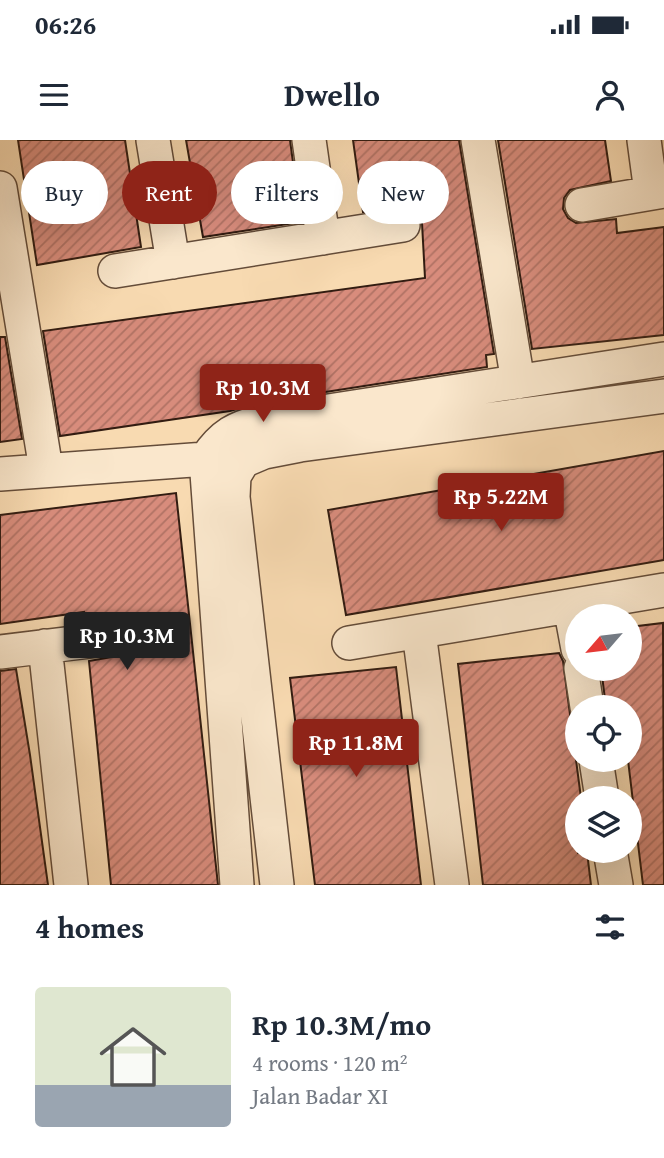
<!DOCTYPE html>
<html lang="en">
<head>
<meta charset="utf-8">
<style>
	body { margin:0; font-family:"Gentium Book Plus",serif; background:#f6f6f7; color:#1f2937; height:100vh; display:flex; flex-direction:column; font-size:26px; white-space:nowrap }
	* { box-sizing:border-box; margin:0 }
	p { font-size:23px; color:#747a83 }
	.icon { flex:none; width:38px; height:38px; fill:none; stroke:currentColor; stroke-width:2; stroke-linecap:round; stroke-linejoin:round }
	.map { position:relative; height:745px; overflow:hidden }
	.panel { display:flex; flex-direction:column; background:#fff; flex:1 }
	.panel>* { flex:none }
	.guide { position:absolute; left:21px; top:21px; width:623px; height:63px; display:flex; gap:14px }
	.needle { width:46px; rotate:242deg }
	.fabs { position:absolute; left:565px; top:464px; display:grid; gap:14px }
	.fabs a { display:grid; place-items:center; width:77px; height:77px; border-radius:50%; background:#fff; box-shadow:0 7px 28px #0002; font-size:35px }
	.price { position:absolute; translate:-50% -60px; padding:0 16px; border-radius:7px; background:#8f2418; color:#fff; font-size:23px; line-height:46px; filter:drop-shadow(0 2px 4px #0008) }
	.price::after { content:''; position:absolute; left:50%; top:42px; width:21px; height:16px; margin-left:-10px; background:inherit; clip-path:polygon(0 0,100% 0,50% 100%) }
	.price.current { background:#222; color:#fff }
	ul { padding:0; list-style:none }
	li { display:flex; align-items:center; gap:21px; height:175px; padding:0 35px }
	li+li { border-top:2px solid #e0e1e3 }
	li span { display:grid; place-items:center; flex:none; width:196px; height:140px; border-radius:7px; color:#555 }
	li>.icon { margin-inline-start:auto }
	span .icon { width:84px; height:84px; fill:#fffc; stroke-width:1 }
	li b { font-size:30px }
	h2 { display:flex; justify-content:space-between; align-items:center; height:84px; padding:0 35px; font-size:30px }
	.tag { padding:0 24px; border-radius:32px; background:#fff; box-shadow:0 7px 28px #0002; font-size:24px; line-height:63px }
	.tag.current { background:#8f2418; color:#fff }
	.status { display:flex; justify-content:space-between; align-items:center; height:49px; padding:0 35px; background:#fff; direction:ltr }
	.status svg { height:19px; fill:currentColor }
	header { display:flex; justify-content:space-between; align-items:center; height:91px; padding:0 35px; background:#fff; font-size:32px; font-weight:700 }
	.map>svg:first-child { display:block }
</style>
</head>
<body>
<div class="status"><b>06:26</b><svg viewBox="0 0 49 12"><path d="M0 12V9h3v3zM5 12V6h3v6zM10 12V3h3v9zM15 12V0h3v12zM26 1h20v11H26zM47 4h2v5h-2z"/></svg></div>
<header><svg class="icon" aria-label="menu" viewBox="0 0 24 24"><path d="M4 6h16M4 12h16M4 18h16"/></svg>Dwello<svg class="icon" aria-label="person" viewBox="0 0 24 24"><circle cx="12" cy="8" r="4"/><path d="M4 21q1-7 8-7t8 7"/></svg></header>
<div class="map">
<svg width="664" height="745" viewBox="0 0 664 745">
	<defs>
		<pattern id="building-hatch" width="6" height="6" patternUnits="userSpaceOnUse" patternTransform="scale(1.75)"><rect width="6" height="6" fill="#d88c7c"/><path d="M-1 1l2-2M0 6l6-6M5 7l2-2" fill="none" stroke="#b07264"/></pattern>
	</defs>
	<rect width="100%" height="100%" fill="#f8dab1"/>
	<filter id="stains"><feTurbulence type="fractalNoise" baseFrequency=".00286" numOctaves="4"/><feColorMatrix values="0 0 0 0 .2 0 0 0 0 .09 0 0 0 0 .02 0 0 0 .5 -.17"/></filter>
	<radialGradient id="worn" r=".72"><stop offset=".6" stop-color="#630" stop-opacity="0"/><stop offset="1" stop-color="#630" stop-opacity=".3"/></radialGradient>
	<path fill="url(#building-hatch)" stroke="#321c11" stroke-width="2" d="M18,0H125L141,107L37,125Z
		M186,0H290L301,82L203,97Z
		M353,0H459L494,214L486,215L487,227L261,262L230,271L60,296L43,191L425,138L422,83L418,68L400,66L363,72Z
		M498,0H605L611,41L570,50L564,58L563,69L568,78L576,83L616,79L617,93L664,87V195L532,209Z
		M0,197H5L22,299L0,302Z
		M664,311V420L346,475L328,370Z
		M176,353L218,745H111L89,521L134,513L140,505L142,494L138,485L130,479L85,482L84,472L0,484V375Z
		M663,483L664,745H643L628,620L630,567H606L601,528H630V487Z
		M559,513L563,521L581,658H578V713L587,712L591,745H483L458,524Z
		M396,527L421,745H315L290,538Z
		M16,529L30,615L48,745H0V531Z"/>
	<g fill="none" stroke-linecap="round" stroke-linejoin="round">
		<g stroke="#644c39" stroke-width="36">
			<path id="minor" d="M153,0L173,122
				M309,0L323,98
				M478,0L518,242
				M644,0L651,52
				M0,48L46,329
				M582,65L664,51
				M115,131L403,85
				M243,321L234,336L233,357L277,745
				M0,334L206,319L243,321L264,312L300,305L664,256
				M570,466L578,509
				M419,492L452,745
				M349,503L664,450
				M45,506L71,745
				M0,512L123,497
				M581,528L587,567
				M596,620L602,658
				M610,710L616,745
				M237,745L206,319C222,295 236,287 264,281L664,219"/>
		</g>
		<use href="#minor" stroke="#fae7cc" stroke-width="33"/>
	</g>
	<rect width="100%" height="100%" filter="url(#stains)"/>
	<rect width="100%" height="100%" fill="url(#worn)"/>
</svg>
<div class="fabs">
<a><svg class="needle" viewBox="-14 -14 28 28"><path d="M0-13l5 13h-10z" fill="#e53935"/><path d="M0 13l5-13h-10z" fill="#747a83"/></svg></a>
<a><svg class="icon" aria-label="locate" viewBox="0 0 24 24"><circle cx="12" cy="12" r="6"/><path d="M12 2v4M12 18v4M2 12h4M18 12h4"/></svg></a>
<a><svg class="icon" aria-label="layers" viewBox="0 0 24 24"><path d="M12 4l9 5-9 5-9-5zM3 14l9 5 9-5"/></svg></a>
</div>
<b class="price" style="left:263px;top:284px">Rp 10.3M</b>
<b class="price" style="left:501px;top:393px">Rp 5.22M</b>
<b class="price current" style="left:127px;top:532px">Rp 10.3M</b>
<b class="price" style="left:356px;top:639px">Rp 11.8M</b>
<div class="guide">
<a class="tag">Buy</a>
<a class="tag current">Rent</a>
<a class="tag">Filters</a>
<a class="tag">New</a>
</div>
</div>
<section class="panel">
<h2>4 homes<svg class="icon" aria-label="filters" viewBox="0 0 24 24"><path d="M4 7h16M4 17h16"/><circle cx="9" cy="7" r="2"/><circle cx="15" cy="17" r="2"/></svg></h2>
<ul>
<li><span style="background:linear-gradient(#dfe7d0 70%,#9aa5b1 0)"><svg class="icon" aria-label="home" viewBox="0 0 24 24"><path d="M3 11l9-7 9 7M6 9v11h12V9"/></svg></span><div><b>Rp 10.3M/mo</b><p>4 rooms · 120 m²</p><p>Jalan Badar XI</p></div></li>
</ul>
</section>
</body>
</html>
